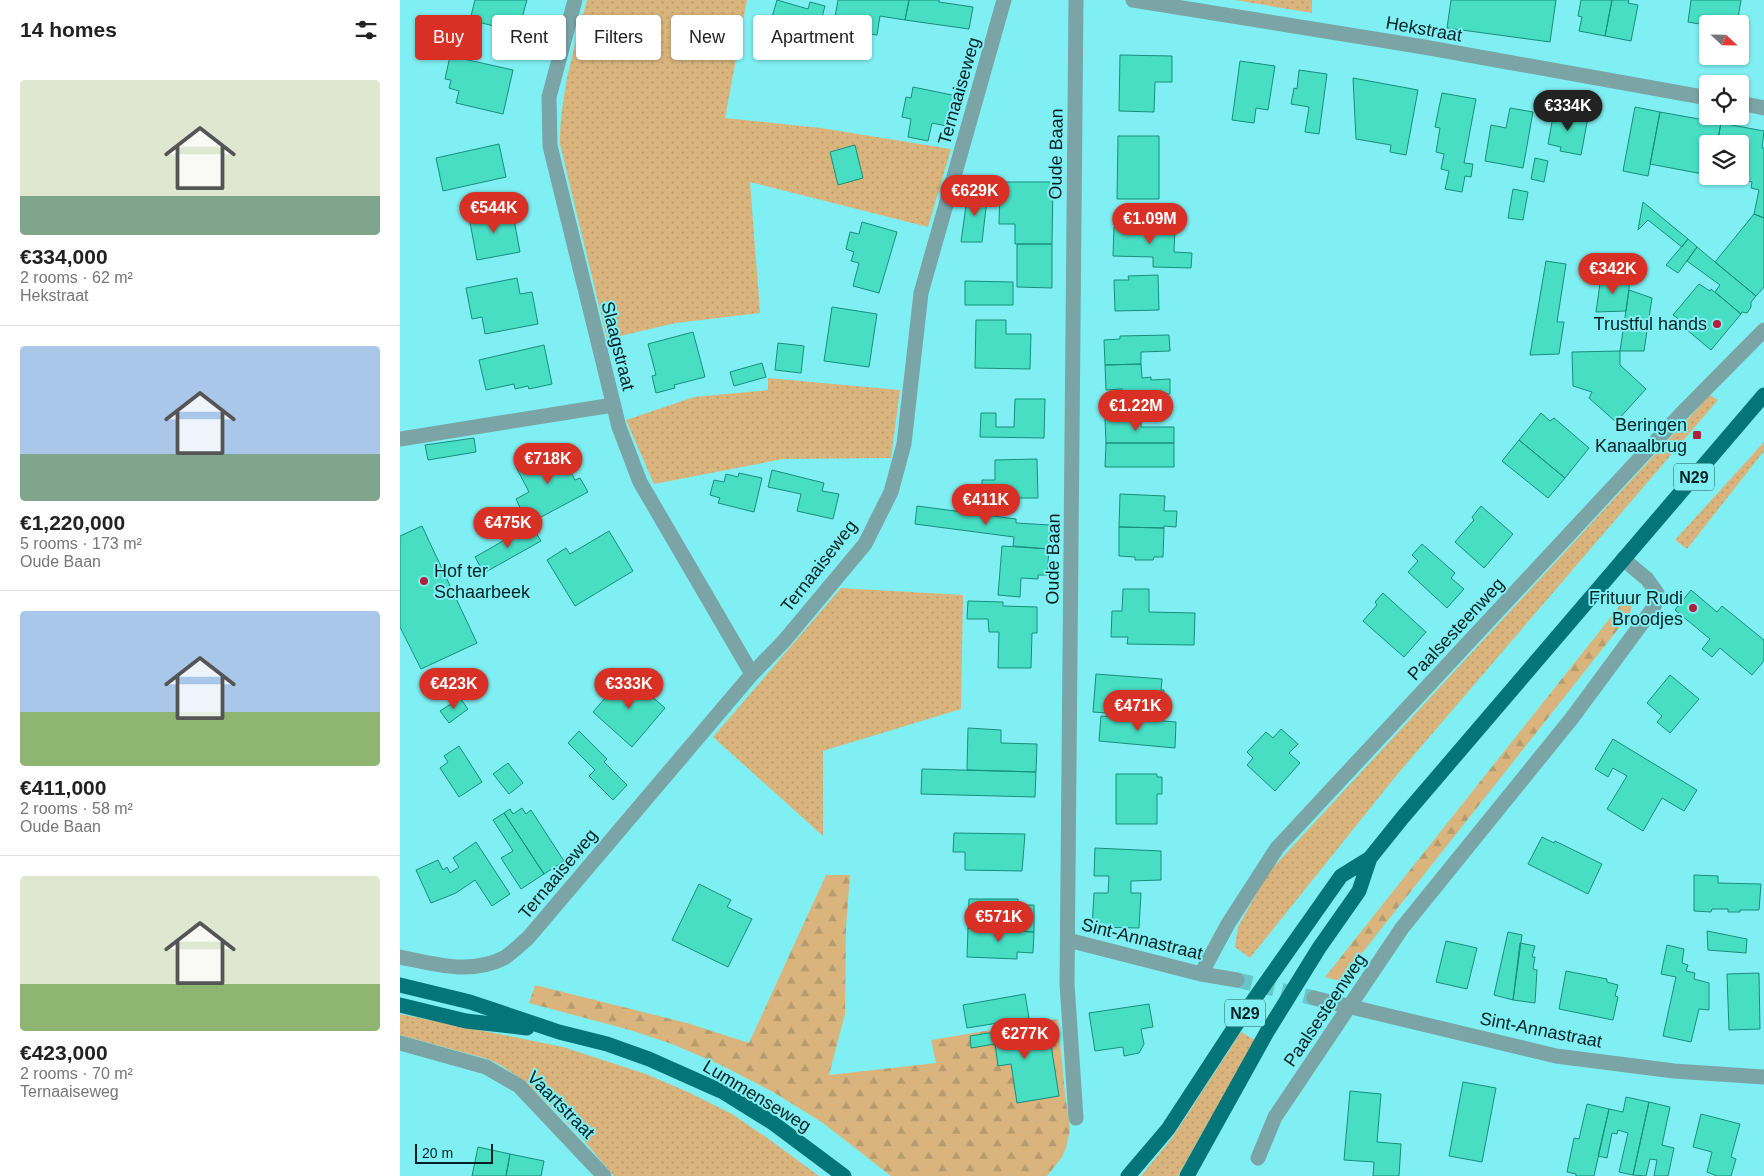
<!DOCTYPE html>
<html lang="en">
<head>
<meta charset="utf-8">
<style>
	body { margin:0; font-family:Arial,sans-serif; background:#f2f2f2; color:#222; height:100vh; display:flex; flex-direction:column; font-size:19px; white-space:nowrap }
	* { box-sizing:border-box; margin:0 }
	p { font-size:16px; color:#767676 }
	.icon { flex:none; width:28px; height:28px; fill:none; stroke:currentColor; stroke-width:2; stroke-linecap:round; stroke-linejoin:round }
	.map { position:relative; flex:1; overflow:hidden }
	.side { display:flex; flex-direction:column; background:#fff; width:400px }
	.side>* { flex:none }
	.guide { position:absolute; left:15px; top:15px; width:475px; height:45px; display:flex; gap:10px }
	.needle { width:32px; rotate:112deg }
	.fabs { position:absolute; left:1299px; top:15px; display:grid; gap:10px }
	.fabs a { display:grid; place-items:center; width:50px; height:50px; border-radius:5px; background:#fff; box-shadow:0 1px 4px #0004; font-size:25px }
	.scale { position:absolute; left:15px; bottom:12px; width:78px; box-sizing:border-box; padding-left:5px; border:2px solid #002224; border-top:0; font-size:14px; line-height:18px; white-space:nowrap; color:#002224; -webkit-text-stroke:4px #80eff3; paint-order:stroke }
	.price { position:absolute; translate:-50% -42px; padding:0 11px; border-radius:18px; background:#d93025; color:#fff; font-size:16px; line-height:32px; filter:drop-shadow(0 1px 2px #0008) }
	.price::after { content:''; position:absolute; left:50%; top:30px; width:15px; height:11px; margin-left:-8px; background:inherit; clip-path:polygon(0 0,100% 0,50% 100%) }
	.price.on { background:#222; color:#fff }
	ul { padding:0; list-style:none }
	li { display:grid; align-content:center; gap:10px; height:265px; padding:0 20px }
	li+li { border-top:1px solid #e0e0e0 }
	li span { display:grid; place-items:center; height:155px; border-radius:5px; color:#555 }
	li>.icon { margin-inline-start:auto }
	span .icon { width:90px; height:90px; fill:#fffc; stroke-width:1 }
	li b { font-size:21px }
	h2 { display:flex; justify-content:space-between; align-items:center; height:60px; padding:0 20px; font-size:21px }
	.pill { padding:0 18px; border-radius:5px; background:#fff; box-shadow:0 1px 4px #0004; font-size:18px; line-height:45px }
	.pill.on { background:#d93025; color:#fff }
	main { display:flex; flex:1; min-height:0 }
	.map>svg:first-child { display:block }
</style>
</head>
<body>
<main>
<section class="side">
<h2>14 homes<svg class="icon" aria-label="filters" viewBox="0 0 24 24"><path d="M4 7h16M4 17h16"/><circle cx="9" cy="7" r="2"/><circle cx="15" cy="17" r="2"/></svg></h2>
<ul>
<li><span style="background:linear-gradient(#dfe7d0 75%,#7fa58c 0)"><svg class="icon" aria-label="home" viewBox="0 0 24 24"><path d="M3 11l9-7 9 7M6 9v11h12V9"/></svg></span><div><b>€334,000</b><p>2 rooms · 62 m²</p><p>Hekstraat</p></div></li>
<li><span style="background:linear-gradient(#a9c7e8 70%,#7fa58c 0)"><svg class="icon" aria-label="home" viewBox="0 0 24 24"><path d="M3 11l9-7 9 7M6 9v11h12V9"/></svg></span><div><b>€1,220,000</b><p>5 rooms · 173 m²</p><p>Oude Baan</p></div></li>
<li><span style="background:linear-gradient(#a9c7e8 65%,#8fb573 0)"><svg class="icon" aria-label="home" viewBox="0 0 24 24"><path d="M3 11l9-7 9 7M6 9v11h12V9"/></svg></span><div><b>€411,000</b><p>2 rooms · 58 m²</p><p>Oude Baan</p></div></li>
<li><span style="background:linear-gradient(#dfe7d0 70%,#8fb573 0)"><svg class="icon" aria-label="home" viewBox="0 0 24 24"><path d="M3 11l9-7 9 7M6 9v11h12V9"/></svg></span><div><b>€423,000</b><p>2 rooms · 70 m²</p><p>Ternaaiseweg</p></div></li>
</ul>
</section>
<div class="map">
<svg width="1364" height="1176" viewBox="0 0 1364 1176">
	<defs>
		<pattern id="grass-dots" width="8" height="8" patternUnits="userSpaceOnUse" patternTransform="scale(1.25)"><rect width="8" height="8" fill="#d9b57d"/><path d="M2 2h.1M6 6h.1" fill="none" stroke="#b89b6c" stroke-width="1.8" stroke-linecap="round"/></pattern>
		<pattern id="forest-firs" width="22" height="20" patternUnits="userSpaceOnUse" patternTransform="scale(1.25)"><rect width="22" height="20" fill="#d9b57d"/><path d="M5 1l3.5 6h-7zM16 11l3.5 6h-7z" fill="#b89b6c"/></pattern>
	</defs>
	<rect width="100%" height="100%" fill="#80eff3"/>
	<path fill="url(#grass-dots)" d="M187,0H347L325,118L421,128L551,149L528,227L350,182L360,313L276,323L207,339L160,144C160,93 174,49 187,0Z
		M835,0H912V13Z
		M368,378L500,390L491,458L383,459L254,484L226,420L294,397L368,390Z
		M1310,395L1318,400L996,776L850,958L835,947L838,927L868,873Z
		M1364,442V451L1287,549L1275,540Z
		M441,588L563,595L561,709L423,751V836L313,737Z
		M0,1014L163,1047L246,1074L288,1092L332,1114L366,1137L419,1176H214L180,1136L145,1101L120,1078L102,1066L88,1059L0,1035Z
		M841,1032L855,1040L778,1176H741L772,1138Z"/>
	<path fill="url(#forest-firs)" d="M1226,598L1233,600L1230,614L940,981L925,977Z
		M426,875H450L446,927L445,1014L429,1075L536,1063L531,1040L658,1019L665,1094L670,1129L666,1148L662,1157L647,1176H491L423,1123L373,1092L321,1065L272,1044L230,1030L129,1003L135,985L287,1023L349,1043Z"/>
	<path fill="#48dec4" stroke="#178e7b" d="M75,0H127L118,32L70,20Z
		M377,0L408,9L410,2L425,6L414,47L397,42L394,56L366,48L370,35L367,34Z
		M438,0H509L505,20L480,16L477,35L433,28Z
		M509,0H539V2L573,7L569,29L505,20Z
		M1051,0H1156L1150,42L1047,28Z
		M1181,0H1212L1205,36L1179,31L1182,17L1178,16Z
		M1212,0H1229L1228,3L1238,5L1231,41L1205,36Z
		M1291,0H1341L1337,24H1308V41L1303,40L1305,25L1288,22Z
		M720,55L772,56V82H755L754,112L719,111Z
		M50,56L113,70L103,114L56,103L59,91L49,88L51,80L45,79Z
		M840,61L875,66L868,110L856,108L854,123L832,120Z
		M899,70L927,74L919,134L905,132L909,107L891,104L894,88L897,89Z
		M953,78L1018,90L1006,155L990,152L991,145L956,139Z
		M513,87L557,96L551,127L532,123L528,141L508,137L511,119L502,117L506,97L511,98Z
		M1042,93L1076,99L1064,163L1073,164L1071,177L1065,176L1062,192L1045,189L1049,171L1041,169L1044,154L1036,152L1040,128L1035,127Z
		M1235,107L1260,112L1248,176L1223,171Z
		M1110,108L1133,112L1123,168L1085,161L1091,125L1106,128Z
		M1154,111L1188,117L1181,155L1160,151L1161,147L1148,144Z
		M1260,112L1321,123L1317,144H1308V175L1250,164Z
		M1321,123L1364,131L1362,148H1364V218L1354,214L1359,190L1351,188L1352,182L1324,177L1340,176V144H1317Z
		M718,136H759V199H717Z
		M99,144L106,177L43,191L36,158Z
		M455,145L463,178L438,185L430,152Z
		M1135,158L1148,161L1144,182L1131,179Z
		M600,182H653L652,244H615V224H599Z
		M1113,189L1128,192L1123,220L1108,218Z
		M568,191H588L582,242H561Z
		M1243,202L1288,239L1282,247L1248,220L1238,230Z
		M112,209L120,252L77,260L69,217Z
		M1354,214L1364,218V287L1356,296L1315,262Z
		M462,222L497,232L479,293L453,286L459,263L451,261L454,252L446,249L450,232L459,234Z
		M729,224L775,225L774,252L792,253L791,268L753,267V257L713,256L714,227H729Z
		M1288,239L1297,247L1278,273L1266,265Z
		M617,244H652V288L617,287Z
		M1297,247L1356,296L1351,302V307L1347,313L1342,312L1341,314L1315,292L1320,285L1287,261Z
		M1146,261L1166,264L1157,322H1164L1159,354L1130,355Z
		M758,275L759,310L715,311L714,280H729L728,276Z
		M1201,276L1230,280L1226,311L1196,312Z
		M117,278L120,294L132,292L138,324L85,334L82,317L72,319L66,288Z
		M565,281L613,282V305H565Z
		M1299,284L1310,291L1311,289L1341,314L1311,350L1281,325L1283,322L1273,315Z
		M1229,290L1252,298L1244,351H1220Z
		M432,307L477,314L469,367L424,361Z
		M576,320H606V334H631L630,369L575,368Z
		M293,332L305,377L274,385L275,388L256,393L252,376L256,375L248,344Z
		M769,335L770,351L741,352V364L705,365L704,340L720,339V336Z
		M378,343L404,346L401,373L375,370Z
		M144,345L152,384L129,389L128,386L115,389L114,384L86,390L79,360Z
		M1220,351V365L1246,389L1216,422L1189,398L1192,392L1173,386L1172,352Z
		M362,363L366,377L334,386L330,372Z
		M741,364L742,378L751,377V380L770,379V394L722,395V389L706,390L705,365Z
		M615,399H645L644,438L580,437L581,413H596V427H614Z
		M1141,413L1150,421L1154,418L1189,448L1165,478L1119,440Z
		M705,419H741V427H774V443H706Z
		M74,438L76,452L28,460L25,445Z
		M1119,440L1165,478L1148,498L1102,461Z
		M706,443H774V467H705Z
		M157,446L175,480L180,478L188,492L128,524L116,499L129,492L116,467Z
		M637,459L638,498H582V480H595V460Z
		M372,470L424,483L422,491L439,494L433,519L397,511L401,494L368,487Z
		M339,473L362,478L354,512L318,503L320,498L310,495L314,480L324,482L326,474L338,477Z
		M720,494L765,496L764,511H777L776,527L764,526V528L719,527Z
		M517,506L616,519V523L650,525L649,549L613,546L614,537L515,524Z
		M1081,506L1113,534L1084,568L1055,542L1074,520L1072,517Z
		M131,525L141,541L84,573L75,557Z
		M22,526L77,643L21,669L0,627V536Z
		M719,527L764,528L763,557H754L753,560H735V557L719,556Z
		M209,531L233,571L175,606L147,560L166,548L170,554Z
		M1022,544L1055,573L1051,578L1064,589L1047,608L1008,572L1018,561L1012,555Z
		M602,546L649,549L647,575H638V579L621,578L620,597L598,595Z
		M723,589H749V612L795,613L794,645L727,644L728,637H711L712,611H722Z
		M1291,590L1317,612L1322,606L1364,640V661L1352,675L1320,648L1312,657L1302,649L1310,639L1275,610Z
		M983,593L1026,632L1004,657L963,621L977,605L975,602Z
		M568,601L603,602V606L637,607V633H632L631,668H598L599,632H589L588,619H567Z
		M226,674L265,708L232,747L193,712Z
		M696,674L762,679L761,690H764L762,717L693,712Z
		M1270,675L1299,699L1270,733L1257,722L1262,716L1247,703Z
		M60,698L68,709L49,723L40,711Z
		M701,716L776,722L775,748L699,741Z
		M568,728L601,730V743L637,744L636,772L567,770Z
		M881,729L898,744L889,753L900,763L875,791L847,765L853,758L847,752L866,732L873,738Z
		M179,731L207,759L204,762L227,785L213,800L189,776L195,770L168,743Z
		M1213,739L1297,790L1284,811L1262,798L1243,831L1207,809L1227,776L1213,768L1208,777L1195,769Z
		M59,746L82,782L59,797L40,768L48,762L44,756Z
		M108,763L123,783L109,794L93,774Z
		M522,769L636,772L635,797L521,794Z
		M716,774H757V777H762V794H757V824H716Z
		M122,808L126,814L131,810L164,861L144,874L104,813L110,809L113,814Z
		M104,813L144,874L121,889L101,858L113,851L93,820Z
		M554,833L625,834L622,871L565,870V852H553Z
		M1142,837L1154,843L1155,841L1202,864L1188,894L1128,864Z
		M76,842L110,894L92,906L75,880L56,893L31,903L16,870L38,860L43,870L47,867L50,873L59,867L53,858Z
		M695,848L761,851V880L731,881V893H741L739,928L692,927L694,893H708L709,876H694Z
		M1294,875L1318,876V883L1361,884L1359,910H1340V912H1328V909H1312L1311,912L1294,911Z
		M299,884L331,900L327,907L352,919L328,967L272,940Z
		M569,899H618V905H634V932L568,928Z
		M568,928L634,932L633,953L617,952V959L567,957Z
		M1307,931L1347,939L1346,953L1308,950Z
		M1108,932L1122,935L1113,1000L1094,995Z
		M1046,941L1077,948L1067,989L1036,982Z
		M1120,943L1135,946L1132,957H1135L1133,969L1137,970L1135,1003L1113,1000Z
		M1267,945L1284,949L1282,963L1288,965L1286,971L1295,973L1294,979L1309,983V1010L1299,1009L1291,1042L1263,1036L1276,977L1261,974Z
		M1166,971L1207,979V982L1218,985L1215,996L1218,997L1213,1020L1159,1009Z
		M1359,973L1360,1029L1329,1030L1327,974Z
		M625,994L629,1018L567,1028L563,1005Z
		M749,1004L753,1027L741,1029L744,1044L739,1053L724,1056L723,1047L695,1051L689,1013Z
		M648,1026L659,1096L617,1103L611,1064L598,1066L595,1044L571,1048L570,1036L620,1028V1031Z
		M1063,1082L1096,1088L1082,1162L1049,1156Z
		M950,1091L981,1094L977,1142L1001,1144L999,1176H973L974,1162L944,1160Z
		M1226,1097L1249,1102L1233,1175L1219,1172L1228,1133L1218,1130L1217,1134L1212,1133L1207,1158L1198,1156L1209,1109L1223,1112Z
		M1249,1102L1270,1107L1262,1145L1274,1148L1268,1176H1254L1257,1160L1250,1159L1246,1176L1233,1175Z
		M1187,1104L1209,1109L1194,1176H1176V1174L1167,1172L1174,1138L1179,1139Z
		M1301,1114L1340,1124L1331,1157L1336,1159L1331,1176H1317L1307,1172L1312,1152L1293,1147Z
		M78,1147L110,1154L106,1176H72Z
		M110,1154L144,1161L141,1176H106Z"/>
	<g fill="none" stroke-linecap="round" stroke-linejoin="round">
		<path stroke="#66c6ca" stroke-width="15" stroke-dasharray="15 8" stroke-linecap="butt" d="M837,980L914,998"/>
		<path stroke="#7aa4a5" stroke-width="15" d="M175,0L149,97L150,146L219,427L240,482L352,674
			M733,0L1024,47L1308,98
			M1340,103L1364,108
			M0,439L213,405
			M668,940L801,974L837,980
			M0,957C34,964 70,975 104,958C112,953 121,944 128,938L352,674L384,641L465,544L491,492L504,444L521,293L604,0
			M801,974L828,924L877,848L1282,413L1364,330
			M914,998L1156,1056L1274,1071L1364,1077
			M0,1043L86,1067L119,1086L204,1176
			M676,1118L667,984L676,0
			M858,1158L875,1117L1002,928L1172,718L1254,607L1257,593L1247,579L1223,559"/>
		<path stroke="#047679" stroke-width="15" d="M0,985L70,1002L159,1032L207,1044L249,1059L323,1092L373,1123L444,1176
			M0,1005L66,1021L127,1028
			M728,1176L768,1129L836,1025L941,876L970,858L1003,817L1364,395
			M787,1176L867,1032L919,948L959,891L970,858"/>
	</g>
	<g fill="#b21f38" stroke="#80eff3" stroke-width="2">
		<circle cx="1317" cy="324" r="5"/>
		<rect x="1292" y="430" width="10" height="10" rx="2.5"/>
		<circle cx="24" cy="581" r="5"/>
		<circle cx="1293" cy="608" r="5"/>
	</g>
	<g text-anchor="middle" stroke-width="4" stroke-linejoin="round" paint-order="stroke">
		<g fill="#80eff3" stroke="#266062" stroke-width="1">
			<rect x="1274" y="463.5" width="40" height="27" rx="4"/>
			<rect x="825" y="999.5" width="40" height="27" rx="4"/>
		</g>
		<g font-size="16" font-weight="bold" fill="#002224">
			<text x="1294" y="483">N29</text>
			<text x="845" y="1019">N29</text>
		</g>
		<g font-size="18" fill="#002224" stroke="#80eff3">
			<text transform="translate(1024 29) rotate(10)" y="6">Hekstraat</text>
			<text transform="translate(559 91) rotate(-74)" y="6">Ternaaiseweg</text>
			<text transform="translate(656 154) rotate(-89)" y="6">Oude Baan</text>
			<text transform="translate(218 346) rotate(76)" y="6">Slaagstraat</text>
			<text transform="translate(653 559) rotate(-89)" y="6">Oude Baan</text>
			<text transform="translate(419 566) rotate(-52)" y="6">Ternaaiseweg</text>
			<text transform="translate(1056 629) rotate(-47)" y="6">Paalsesteenweg</text>
			<text transform="translate(158 874) rotate(-50)" y="6">Ternaaiseweg</text>
			<text transform="translate(742 939) rotate(14)" y="6">Sint-Annastraat</text>
			<text transform="translate(925 1010) rotate(-56)" y="6">Paalsesteenweg</text>
			<text transform="translate(1141 1030) rotate(11)" y="6">Sint-Annastraat</text>
			<text transform="translate(357 1096) rotate(31)" y="6">Lummenseweg</text>
			<text transform="translate(161 1105) rotate(45)" y="6">Vaartstraat</text>
		</g>
		<g font-size="18" fill="#002224" stroke="#80eff3" text-anchor="end">
			<text x="1307" y="330">Trustful hands</text>
			<text x="1287" y="431">Beringen<tspan x="1287" dy="21">Kanaalbrug</tspan></text>
			<text x="34" y="577" text-anchor="start">Hof ter<tspan x="34" dy="21">Schaarbeek</tspan></text>
			<text x="1283" y="604">Frituur Rudi<tspan x="1283" dy="21">Broodjes</tspan></text>
		</g>
	</g>
</svg>
<div class="fabs">
<a><svg class="needle" viewBox="-14 -14 28 28"><path d="M0-13l5 13h-10z" fill="#e53935"/><path d="M0 13l5-13h-10z" fill="#767676"/></svg></a>
<a><svg class="icon" aria-label="locate" viewBox="0 0 24 24"><circle cx="12" cy="12" r="6"/><path d="M12 2v4M12 18v4M2 12h4M18 12h4"/></svg></a>
<a><svg class="icon" aria-label="layers" viewBox="0 0 24 24"><path d="M12 4l9 5-9 5-9-5zM3 14l9 5 9-5"/></svg></a>
</div>
<div class="scale">20 m</div>
<b class="price on" style="left:1168px;top:132px">€334K</b>
<b class="price" style="left:575px;top:217px">€629K</b>
<b class="price" style="left:94px;top:234px">€544K</b>
<b class="price" style="left:750px;top:245px">€1.09M</b>
<b class="price" style="left:1213px;top:295px">€342K</b>
<b class="price" style="left:736px;top:432px">€1.22M</b>
<b class="price" style="left:148px;top:485px">€718K</b>
<b class="price" style="left:586px;top:526px">€411K</b>
<b class="price" style="left:108px;top:549px">€475K</b>
<b class="price" style="left:54px;top:710px">€423K</b>
<b class="price" style="left:229px;top:710px">€333K</b>
<b class="price" style="left:738px;top:732px">€471K</b>
<b class="price" style="left:599px;top:943px">€571K</b>
<b class="price" style="left:625px;top:1060px">€277K</b>
<div class="guide">
<a class="pill on">Buy</a>
<a class="pill">Rent</a>
<a class="pill">Filters</a>
<a class="pill">New</a>
<a class="pill">Apartment</a>
</div>
</div>
</main>
</body>
</html>
